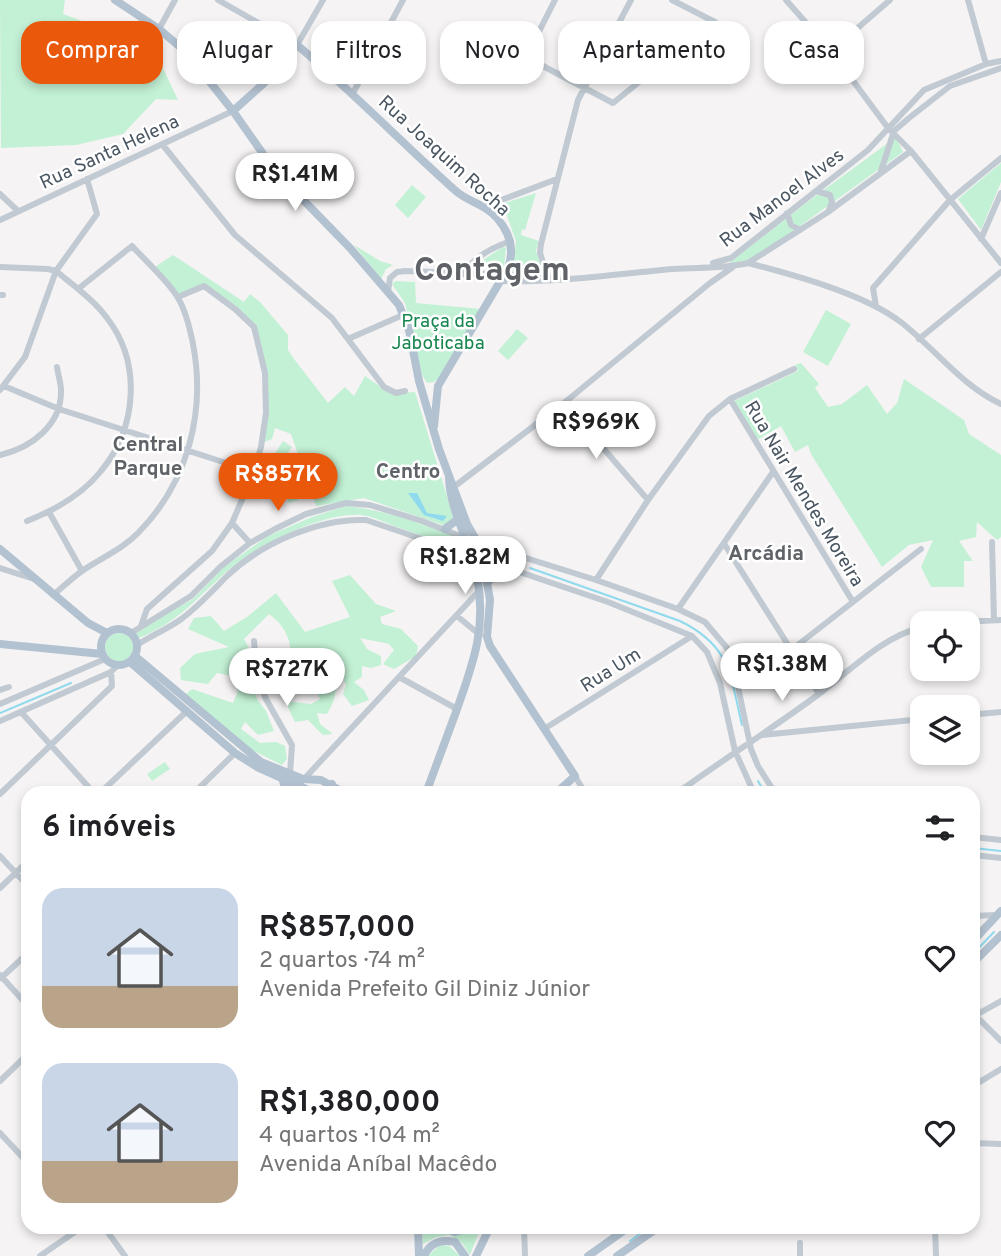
<!DOCTYPE html>
<html lang="pt">
<head>
<meta charset="utf-8">
<style>
	body { margin:0; font-family:Overpass,sans-serif; background:#f6f6f6; color:#202124; height:100vh; display:flex; flex-direction:column; font-size:26px; white-space:nowrap }
	* { box-sizing:border-box; margin:0 }
	p { font-size:23px; color:#757577 }
	.icon { flex:none; width:38px; height:38px; fill:none; stroke:currentColor; stroke-width:2; stroke-linecap:round; stroke-linejoin:round }
	.map { position:relative; flex:1; overflow:hidden }
	.details { position:absolute; left:21px; top:786px; width:959px; height:448px; display:flex; flex-direction:column; background:#fff; border-radius:21px; box-shadow:0 4px 10px #0003 }
	.details>* { flex:none }
	.guide { position:absolute; left:21px; top:21px; width:959px; height:63px; display:flex; gap:14px }
	.tools { position:absolute; left:910px; top:611px; display:grid; gap:14px }
	.tools a { display:grid; place-items:center; width:70px; height:70px; border-radius:14px; background:#fff; box-shadow:0 4px 10px #0003; font-size:35px }
	.price { position:absolute; translate:-50% -60px; padding:0 16px; border-radius:24px; background:#fff; color:#222; font-size:23px; line-height:46px; filter:drop-shadow(0 2px 4px #0008) }
	.price::after { content:''; position:absolute; left:50%; top:42px; width:21px; height:16px; margin-left:-10px; background:inherit; clip-path:polygon(0 0,100% 0,50% 100%) }
	.price.active { background:#ea580c; color:#fff }
	ul { padding:0; list-style:none }
	li { display:flex; align-items:center; gap:21px; height:175px; padding:0 21px }
	li span { display:grid; place-items:center; flex:none; width:196px; height:140px; border-radius:21px; color:#555 }
	li>.icon { margin-inline-start:auto }
	span .icon { width:84px; height:84px; fill:#fffc; stroke-width:1 }
	li b { font-size:30px }
	h2 { display:flex; justify-content:space-between; align-items:center; height:84px; padding:0 21px; font-size:30px }
	.tag { padding:0 24px; border-radius:21px; background:#fff; box-shadow:0 4px 10px #0003; font-size:24px; line-height:63px }
	.tag.active { background:#ea580c; color:#fff }
	.map>svg:first-child { display:block }
</style>
</head>
<body>
<div class="map">
<svg width="1001" height="1256" viewBox="0 0 1001 1256">
	<rect width="100%" height="100%" fill="#f5f3f3"/>
	<path fill="#c3f1d5" d="M0,0H65L63,14L104,29L160,62L178,100L156,99L123,134L76,145L1,148Z
		M896,137L903,152L772,246L750,260L728,264L806,203Z
		M1001,163V182L981,230L958,199Z
		M412,185L426,197L408,218L395,205Z
		M536,193L525,230L522,229L521,235L539,241L536,251L543,273L513,271L516,241L507,216L499,212V205Z
		M354,245L380,261L393,265L386,269L381,279Z
		M503,247L506,248L504,267L469,269Z
		M173,255L244,302L250,294L260,302L288,335V350L294,359L328,403L345,387L354,396L365,376C384,390 392,393 415,392L454,519L446,526L364,498L316,506L291,434L275,428L272,439L264,442L268,415L256,327L236,306L206,286L178,295L155,267Z
		M396,281L415,282L416,303L481,309L440,377L434,382L427,383L422,375L405,303L392,284Z
		M826,310L851,324L828,366L803,352Z
		M517,329L528,338L508,360L498,351Z
		M801,363L819,384L815,388L828,407L842,404L867,385L887,414L897,403L904,379L964,420L969,434L1001,455V537L997,540L977,522L976,537L959,541L973,561H964V587H931L921,567L933,540L909,545L882,567L811,454L808,445L795,452L781,426L757,440L734,401L798,371L795,365Z
		M283,441L292,447L280,464L272,458Z
		M285,464L299,500L289,503L276,468Z
		M346,506C386,510 422,524 459,538L464,549C442,542 419,535 397,527C386,523 373,516 361,515C321,512 254,547 225,573C195,600 178,622 139,638L135,631L193,599L224,567L268,536L312,517Z
		M350,575L376,604L396,611L380,617L382,624L401,629L418,646L416,656L394,669L383,664L394,650L389,644L360,638L367,649L381,656V665L371,668L362,666V677L354,682L364,690L369,700L352,706L343,694L346,685L341,675L343,664L332,674C338,690 336,699 327,714L317,713L320,724L333,734L323,735L308,720L295,722L285,701L311,704L320,699L306,672L292,663C291,641 287,627 269,614L244,639L252,654L249,676L257,699L266,711L274,731L258,735L245,722L241,729L260,743L276,742L285,746L287,759L282,765L248,748L186,694L192,689L233,703L238,691L232,676L217,673L208,684L181,680L180,668L195,654L229,647L188,629L194,618L211,616L224,631L247,617L276,593L305,632L350,617L332,581Z
		M105 647a14 14 0 1 1 28 0a14 14 0 1 1-28 0Z
		M165,762L170,769L152,781L147,774Z
		M422,1227C446,1227 454,1239 480,1229L470,1255L462,1243L450,1235L436,1237L423,1244Z
		M440,1245L449,1246L460,1256H428Z"/>
	<path fill="#90daee" d="M408,493H417L427,513L447,516L443,521L424,515Z"/>
	<g fill="none" stroke-linecap="round" stroke-linejoin="round">
		<path stroke="#90daee" stroke-width="2" d="M530,568L680,621C731,646 730,675 742,725
			M0,713L71,683
			M758,781L765,793
			M973,848L1001,851
			M973,954L994,932
			M630,1241L649,1227"/>
		<path stroke="#c1cad2" stroke-width="6" d="M218,0L297,45L323,0
			M555,0L526,57L613,103L649,74
			M672,0L715,22
			M786,0L831,51L888,128L911,151L1001,263
			M968,0L986,64
			M159,29L175,0
			M831,51L890,0
			M353,93L403,0
			M162,144L235,235L332,318L384,387L396,393L405,391
			M880,174L894,131L909,118L950,86L1001,68
			M816,191L830,195L832,202L829,210
			M0,194L18,211
			M483,207L557,179
			M787,213L791,225L800,230
			M0,220L233,111
			M981,239L1001,193
			M713,263L731,258L868,150L924,90L986,64L1001,61
			M748,263C794,275 865,294 902,323C935,349 962,386 1001,404
			M0,267L48,269L56,271C73,285 94,300 107,318C142,363 137,428 101,471C82,495 55,510 27,521
			M463,274C473,258 493,247 511,241
			M547,275L540,253L541,244L578,100L631,0
			M502,281C558,283 616,274 673,269C697,267 724,269 748,263L828,212L911,151
			M388,292L390,278L397,272L405,271L548,276
			M0,295H3
			M876,306L873,288L950,200L1001,158
			M348,339L403,315
			M919,339L1001,272
			M4,386L59,409L254,472
			M0,390L25,357L56,271L97,214L87,179
			M730,399L853,602
			M564,403L648,500
			M0,455C31,448 62,425 61,390C61,383 58,375 57,367
			M455,486L564,403L710,283L733,267
			M49,512L82,571
			M232,523L250,543
			M992,542L994,620
			M725,545L819,694
			M0,568L34,579
			M596,580L648,500L709,416L730,399L794,369
			M53,595C63,587 72,578 82,571C101,558 123,549 139,532C188,482 206,412 193,344C190,329 186,311 178,298C171,284 144,259 132,246L78,289
			M678,609L773,472
			M457,616L480,635
			M943,623L1001,620
			M141,626L147,609L212,551L232,523L254,472L261,447L266,413L265,373L254,327L235,309L204,286L178,297
			M131,633L191,596L220,567L250,543L275,529L306,514L346,503L370,505L422,521L478,543L596,580L678,609L705,622L727,648L733,663L751,749L758,766L775,793
			M254,641L257,677L266,699L292,745L290,774
			M137,645C151,636 167,629 180,620C198,607 212,591 228,575C262,543 319,518 366,520L608,602L692,636L707,652L720,683L735,751L754,793
			M790,651L921,549
			M399,677L457,709
			M0,690L9,687
			M0,704L105,659
			M21,712L94,793
			M968,715L1001,712
			M0,721L111,672L118,665
			M544,729L692,636
			M762,735L922,719
			M575,776L585,793
			M100,793L187,711
			M194,793L235,753
			M291,793L479,591
			M677,793C724,759 773,728 819,694C851,670 882,637 922,627
			M0,794L112,686L111,672
			M973,837L1001,840
			M973,855L1001,858
			M0,856L28,886
			M0,888L28,861
			M973,916L996,915
			M0,975L28,1006
			M1,978L28,953
			M973,1013L1001,1041
			M976,1015L1001,1001
			M0,1081L28,1054
			M973,1086L1001,1069
			M0,1133L28,1163
			M973,1143L1001,1144
			M104,1227L125,1256
			M524,1227L525,1256
			M935,1227L936,1256
			M800,1243V1256
			M40,1256L82,1227"/>
		<path stroke="#b3c2d1" stroke-width="8" d="M115,0L159,29L186,52L233,111L275,171L350,248L399,305L409,330L419,381L439,449L467,524L478,543L483,560L490,600L487,637L490,646L575,776L556,793
			M233,111L263,84L297,45C353,92 403,144 457,192C469,202 487,205 497,218C510,233 515,249 508,268L438,386L434,426
			M445,529L458,519
			M0,549L88,623L107,633
			M489,581L493,571L500,565
			M101 647a18 18 0 1 1 36 0a18 18 0 1 1-36 0Z
			M0,644L102,654
			M135,656L261,762L303,779L321,780L345,793
			M130,662L235,753L257,767L315,793
			M282,778L287,793
			M323,793L332,784
			M426,793C436,766 446,739 456,712C473,664 487,628 477,576C471,543 450,512 449,478
			M973,941L1001,911
			M973,963L1001,935
			M418,1227L419,1256
			M440,1227L455,1232L473,1227
			M424,1256C430,1243 440,1239 455,1242L465,1256
			M476,1256L490,1227
			M588,1256L629,1227
			M617,1256L659,1227"/>
	</g>
	<g text-anchor="middle" stroke-width="5" stroke-linejoin="round" paint-order="stroke">
		<g font-size="19" fill="#4a5661" stroke="#fff">
			<text transform="translate(109 151) rotate(-25)" y="7">Rua Santa Helena</text>
			<text transform="translate(445 155) rotate(42)" y="7">Rua Joaquim Rocha</text>
			<text transform="translate(781 197) rotate(-37)" y="7">Rua Manoel Alves</text>
			<text transform="translate(805 493) rotate(59)" y="7">Rua Nair Mendes Moreira</text>
			<text transform="translate(610 669) rotate(-32)" y="7">Rua Um</text>
		</g>
		<g font-size="19" fill="#17864f" stroke="#fff">
			<text x="438" y="327">Praça da<tspan x="438" dy="22">Jaboticaba</tspan></text>
		</g>
		<g font-size="21" font-weight="bold" fill="#5f6368" stroke="#fff">
			<text x="148" y="451">Central<tspan x="148" dy="24">Parque</tspan></text>
			<text x="408" y="478">Centro</text>
			<text x="766" y="560">Arcádia</text>
		</g>
		<g font-size="33" font-weight="bold" fill="#5f6368" stroke="#fff">
			<text x="492" y="280">Contagem</text>
		</g>
	</g>
</svg>
<div class="tools">
<a><svg class="icon" aria-label="locate" viewBox="0 0 24 24"><circle cx="12" cy="12" r="6"/><path d="M12 2v4M12 18v4M2 12h4M18 12h4"/></svg></a>
<a><svg class="icon" aria-label="layers" viewBox="0 0 24 24"><path d="M12 4l9 5-9 5-9-5zM3 14l9 5 9-5"/></svg></a>
</div>
<b class="price" style="left:295px;top:213px">R$1.41M</b>
<b class="price" style="left:596px;top:461px">R$969K</b>
<b class="price active" style="left:278px;top:513px">R$857K</b>
<b class="price" style="left:465px;top:596px">R$1.82M</b>
<b class="price" style="left:782px;top:703px">R$1.38M</b>
<b class="price" style="left:287px;top:708px">R$727K</b>
<div class="guide">
<a class="tag active">Comprar</a>
<a class="tag">Alugar</a>
<a class="tag">Filtros</a>
<a class="tag">Novo</a>
<a class="tag">Apartamento</a>
<a class="tag">Casa</a>
</div>
<section class="details">
<h2>6 imóveis<svg class="icon" aria-label="filters" viewBox="0 0 24 24"><path d="M4 7h16M4 17h16"/><circle cx="9" cy="7" r="2"/><circle cx="15" cy="17" r="2"/></svg></h2>
<ul>
<li><span style="background:linear-gradient(#c9d6e8 70%,#b9a48a 0)"><svg class="icon" aria-label="home" viewBox="0 0 24 24"><path d="M3 11l9-7 9 7M6 9v11h12V9"/></svg></span><div><b>R$857,000</b><p>2 quartos · 74 m²</p><p>Avenida Prefeito Gil Diniz Júnior</p></div><svg class="icon" aria-label="heart" viewBox="0 0 24 24"><path d="M12 20l-8-8c-3-5 5-10 8-4 3-6 11-1 8 4z"/></svg></li>
<li><span style="background:linear-gradient(#c9d6e8 70%,#b9a48a 0)"><svg class="icon" aria-label="home" viewBox="0 0 24 24"><path d="M3 11l9-7 9 7M6 9v11h12V9"/></svg></span><div><b>R$1,380,000</b><p>4 quartos · 104 m²</p><p>Avenida Aníbal Macêdo</p></div><svg class="icon" aria-label="heart" viewBox="0 0 24 24"><path d="M12 20l-8-8c-3-5 5-10 8-4 3-6 11-1 8 4z"/></svg></li>
</ul>
</section>
</div>
</body>
</html>
